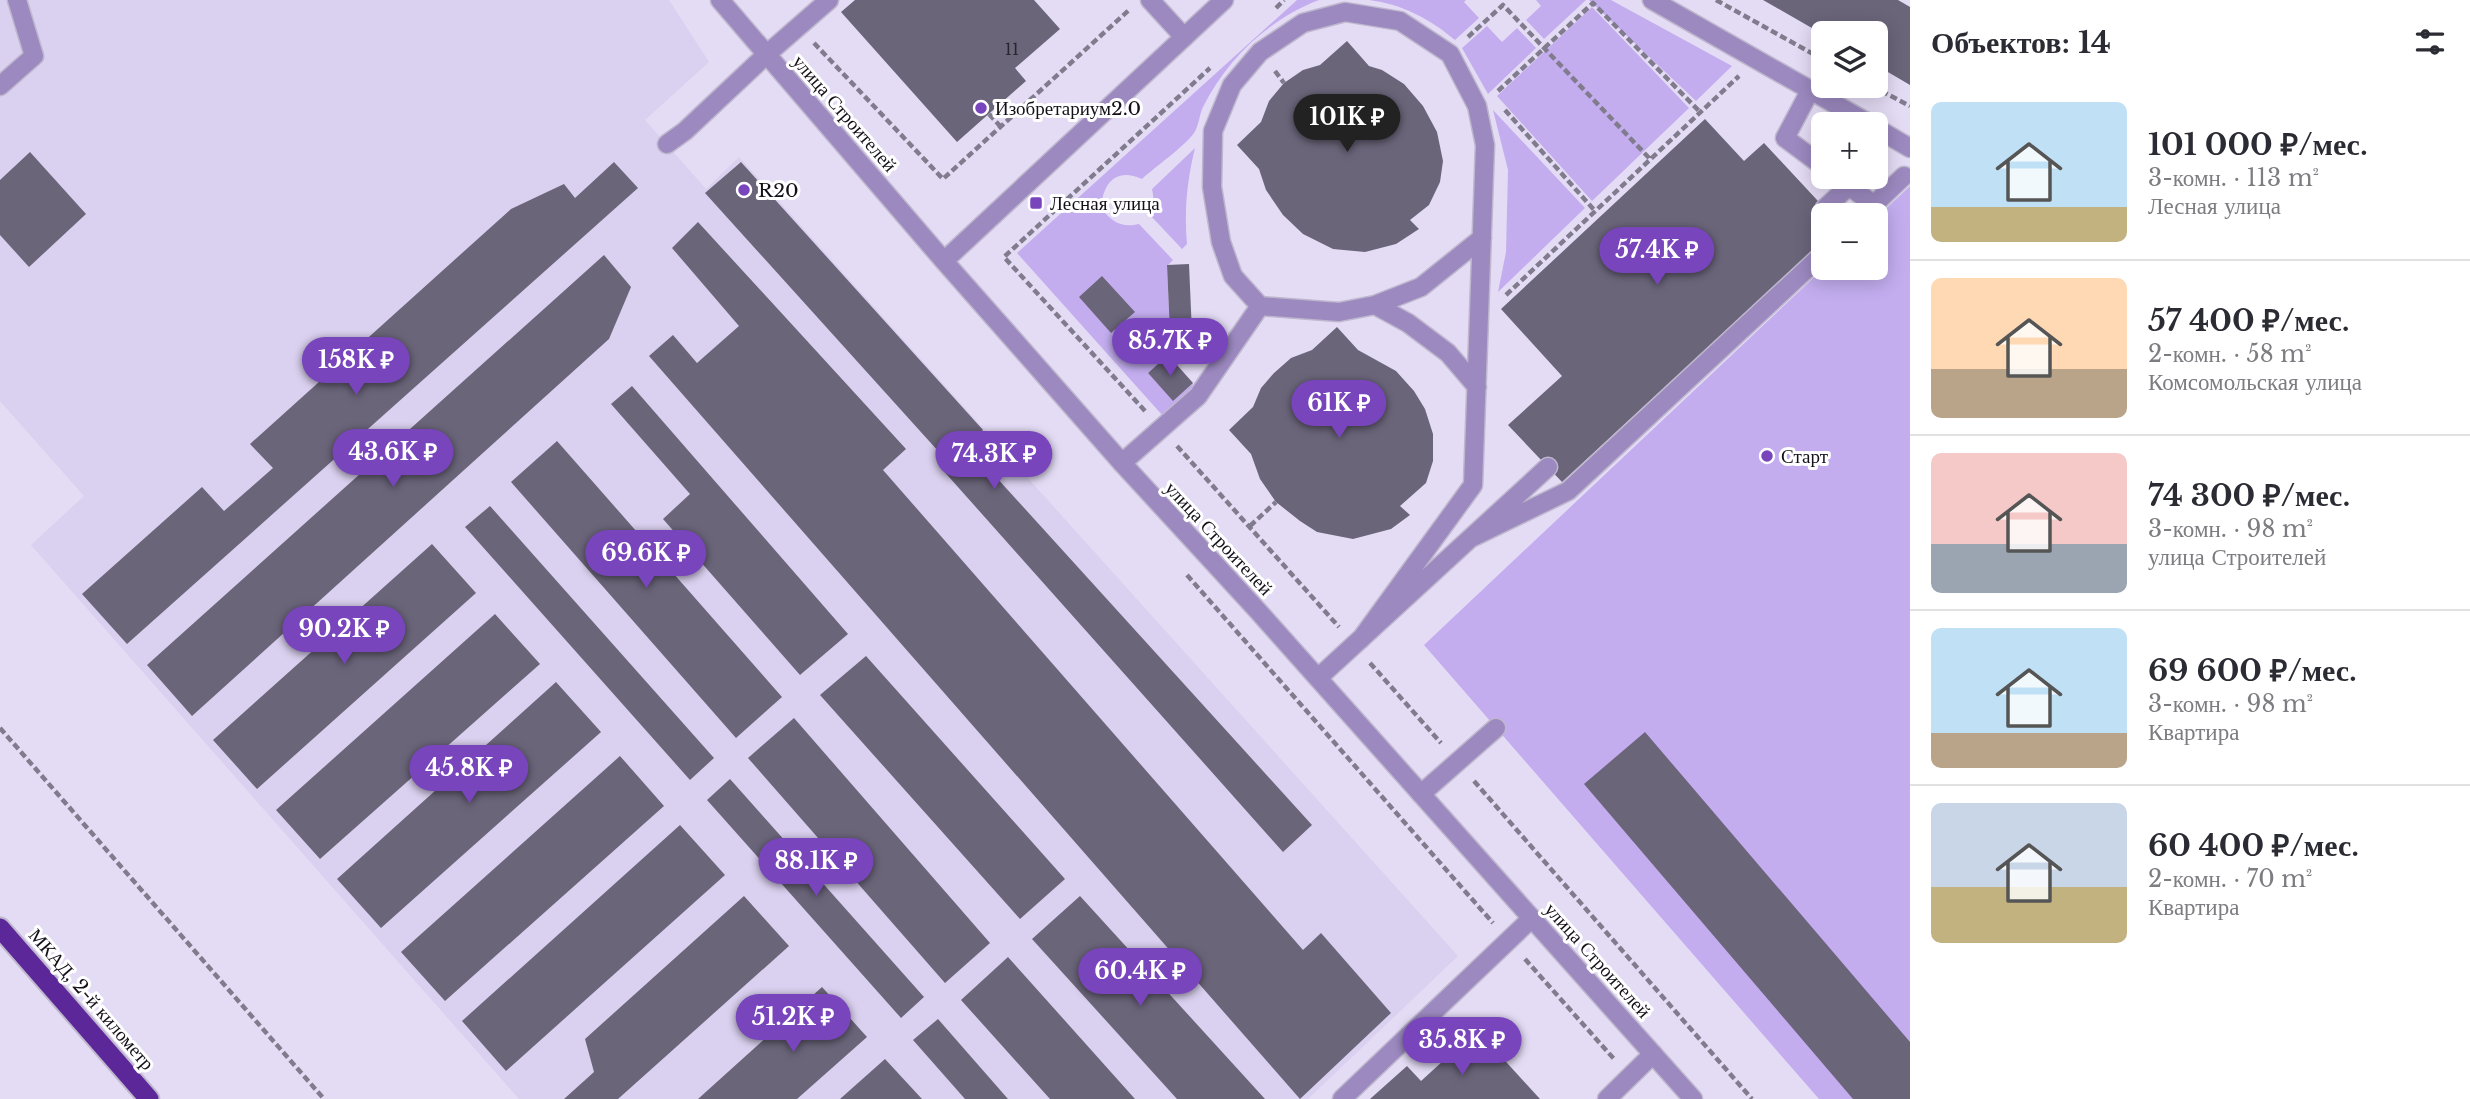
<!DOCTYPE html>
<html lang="ru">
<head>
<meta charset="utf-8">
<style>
	body { margin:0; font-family:"Libre Baskerville",serif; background:#f7f7f7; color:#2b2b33; height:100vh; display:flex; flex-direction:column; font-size:26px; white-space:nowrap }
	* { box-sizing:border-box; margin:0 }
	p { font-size:23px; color:#7c7c81 }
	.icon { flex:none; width:38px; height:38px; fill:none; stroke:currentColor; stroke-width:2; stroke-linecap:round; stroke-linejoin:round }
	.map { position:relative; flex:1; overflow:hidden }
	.drawer { display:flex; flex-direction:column; background:#fff; width:560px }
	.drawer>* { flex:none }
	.controls { position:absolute; left:1811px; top:21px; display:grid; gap:14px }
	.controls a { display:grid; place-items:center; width:77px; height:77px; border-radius:10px; background:#fff; box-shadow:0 4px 18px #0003; font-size:35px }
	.price { position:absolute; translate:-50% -60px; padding:0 16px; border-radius:24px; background:#7845bd; color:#fff; font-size:23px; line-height:46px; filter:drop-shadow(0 2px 4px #0008) }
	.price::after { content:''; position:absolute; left:50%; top:42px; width:21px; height:16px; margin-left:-10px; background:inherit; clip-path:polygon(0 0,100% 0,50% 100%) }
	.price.current { background:#222; color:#fff }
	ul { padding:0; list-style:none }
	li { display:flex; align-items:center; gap:21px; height:175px; padding:0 21px }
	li+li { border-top:2px solid #e1e1e2 }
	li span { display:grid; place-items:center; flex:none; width:196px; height:140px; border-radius:10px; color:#555 }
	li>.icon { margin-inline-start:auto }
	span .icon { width:84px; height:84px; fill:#fffc; stroke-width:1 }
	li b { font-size:30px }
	h2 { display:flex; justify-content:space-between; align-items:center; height:84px; padding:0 21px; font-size:30px }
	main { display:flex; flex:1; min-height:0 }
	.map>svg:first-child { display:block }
</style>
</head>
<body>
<main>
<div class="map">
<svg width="1910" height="1099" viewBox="0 0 1910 1099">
	<rect width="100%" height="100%" fill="#e4dcf5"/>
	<path fill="#dad0ef" d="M0,0H669L709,62L645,120L706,189L739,157L1458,956L1308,1099H519L31,545L84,496L0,401Z"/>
	<path fill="#c3adef" d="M1297,0H1319C1269,19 1227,59 1203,107C1199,115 1199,126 1194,133C1186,145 1154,168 1142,179C1116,167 1103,183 1101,208C1112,222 1121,228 1139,224L1173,260L1167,266L1170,334L1168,355L1148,373L1173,400L1193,383L1192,389L1163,416L1017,253Z
		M1369,0H1466L1464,2L1479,18L1455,40C1430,19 1402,4 1369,0Z
		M1536,0H1586L1544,39L1526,20L1541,6Z
		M1589,0H1611L1732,66L1696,101Z
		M1592,7L1689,108L1592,201L1497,96Z
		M1487,26L1502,42L1517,28L1536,48L1488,94L1462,48Z
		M1493,110L1585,208L1498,292L1506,252L1508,170Z
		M1195,148C1187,181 1184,210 1187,244L1182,249L1150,215L1155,207L1152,189Z
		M1910,186V1099H1819L1424,645L1824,268H1876V218Z"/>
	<path fill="#6b657a" d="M855,0H1034L1060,29L1015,68L1026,81L957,142L841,12Z
		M1763,0H1898L1910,7V85L1876,65V33H1824V35Z
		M1347,41L1369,66L1382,70L1404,84L1423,106L1437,132L1443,161L1440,182L1429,205L1410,220L1419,229L1396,244L1365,252L1333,249L1303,234L1283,215L1266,190L1259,169L1237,145L1261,122L1269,101L1284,83L1303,70L1320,65Z
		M1705,119L1744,161L1764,143L1831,215H1824V240L1562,482L1508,425L1562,376L1501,309Z
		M30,152L86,214L29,267L0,235V180Z
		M614,162L638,188L127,644L82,594L202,487L224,511L273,468L250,444L511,209L564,184L575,198Z
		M741,162L983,430L967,445L1312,825L1283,852L941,468L948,462L705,193Z
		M698,222L906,449L883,470L1303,950L1321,933L1391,1013L1300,1099L649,356L673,335L697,363L739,326L672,248Z
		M604,255L631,287L609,339L192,716L147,665Z
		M1189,264L1192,333L1170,334L1167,265Z
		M1102,276L1135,312L1111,333L1079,297Z
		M1337,327L1358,350L1396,371L1414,391L1425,409L1433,434V461L1426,483L1400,506L1410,515L1391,529L1353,539L1317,532L1300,521L1276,502L1260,479L1251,454L1229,430L1253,407L1261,388L1274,373L1291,358L1312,350Z
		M1168,355L1193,383L1173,401L1148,373Z
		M632,386L848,634L800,675L663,519L690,494L611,404Z
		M557,441L782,697L736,738L511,482Z
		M490,506L714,758L690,780L465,527Z
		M432,544L476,593L257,789L213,740Z
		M495,614L540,664L320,859L276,810Z
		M866,656L1065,879L1020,919L820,695Z
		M556,682L601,732L381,928L337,879Z
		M794,718L990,943L945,983L748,758Z
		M1645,732L1910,1042V1099H1853L1584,784Z
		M620,756L664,806L445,1001L401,952Z
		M730,779L924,997L901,1018L707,800Z
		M680,825L725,875L506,1071L462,1021Z
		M744,896L789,946L618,1099H564L594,1072L585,1039Z
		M1080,896L1265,1099H1177L1032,939Z
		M1008,957L1135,1099H1050L961,1000Z
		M822,987L867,1037L797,1099H698Z
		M938,1019L1008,1099H965L913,1040Z
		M1477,1030L1540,1099H1370L1407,1066L1421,1081Z
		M885,1059L922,1099H840Z"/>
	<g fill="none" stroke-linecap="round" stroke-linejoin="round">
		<g stroke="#beb7cd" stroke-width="21">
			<path id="service" d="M1150,0L1184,37
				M1811,89L1785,138L1824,167
				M667,144L685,131L767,54L829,0
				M1825,208L1849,186L1874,205
				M1863,215L1904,176
				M1375,305L1408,323L1448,353L1477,387
				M1122,463L1198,396L1260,306
				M1471,538L1568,491L1824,253
				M1361,639L1473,485L1485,145L1477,106L1450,54L1400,21L1345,12L1303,23L1260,52L1232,85L1213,131L1212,187L1221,242L1233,276L1260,306L1339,312L1375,305L1421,287L1482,238
				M1318,678L1548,467
				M1421,794L1496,728
				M1342,1099L1532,918
				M1607,1099L1653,1054"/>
		</g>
		<g stroke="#beb7cd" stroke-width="21">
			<path id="minor" d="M720,0L944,261L1122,463L1258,611L1693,1099
				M1652,0L1870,124
				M0,86L34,56L17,0
				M1876,128L1910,148
				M944,261L1224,0"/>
		</g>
		<g stroke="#beb7cd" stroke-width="23">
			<path id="trunk" d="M0,928L149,1099"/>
		</g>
		<path stroke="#817c8d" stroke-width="4.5" stroke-dasharray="7 3.5" stroke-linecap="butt" d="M1716,0L1824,60
			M1276,8L1284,0
			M1468,37L1503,5L1651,160
			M814,43L943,179L1129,10
			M1275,71L1284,83
			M1872,86L1910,106
			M1498,91L1593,3L1700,112
			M1505,110L1595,211
			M989,114L1001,127
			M1506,295L1739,76
			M1145,411L1004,257L1210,68
			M1177,446L1339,627
			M1250,526L1276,502
			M1187,575L1493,923
			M1370,663L1441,743
			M0,728L324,1099
			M1474,781L1752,1099
			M1525,959L1614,1059"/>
		<use href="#service" stroke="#9c89c0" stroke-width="18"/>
		<use href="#minor" stroke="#9c89c0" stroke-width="18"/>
		<use href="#trunk" stroke="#5c2798" stroke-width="19"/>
	</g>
	<g fill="#7845bd" stroke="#fff" stroke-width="2.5">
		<circle cx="981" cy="108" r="7"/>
		<circle cx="744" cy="190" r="7"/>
		<rect x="1029" y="196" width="14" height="14" rx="3.5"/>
		<circle cx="1767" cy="456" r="7"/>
	</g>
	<g text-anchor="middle" stroke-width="6" stroke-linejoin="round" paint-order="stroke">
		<g font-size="16" fill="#292530">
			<text x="1012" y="55">11</text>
		</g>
		<g font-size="19" fill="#131018" stroke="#fff" text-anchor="start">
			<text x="995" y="115">Изобретариум2.0</text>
			<text x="758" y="197">R20</text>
			<text x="1050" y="210">Лесная улица</text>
			<text x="1781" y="463">Старт</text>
		</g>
		<g font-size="19" fill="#131018" stroke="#fff">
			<text transform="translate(845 113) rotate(49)" y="7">улица Строителей</text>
			<text transform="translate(1219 538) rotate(47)" y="7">улица Строителей</text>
			<text transform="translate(1598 960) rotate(48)" y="7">улица Строителей</text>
			<text transform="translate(92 999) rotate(49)" y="7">МКАД, 2-й километр</text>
		</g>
	</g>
</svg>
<div class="controls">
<a><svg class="icon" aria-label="layers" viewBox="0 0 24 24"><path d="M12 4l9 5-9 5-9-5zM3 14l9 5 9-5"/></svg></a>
<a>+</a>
<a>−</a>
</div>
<b class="price current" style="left:1347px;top:154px">101K ₽</b>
<b class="price" style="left:1657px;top:287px">57.4K ₽</b>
<b class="price" style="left:1170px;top:378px">85.7K ₽</b>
<b class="price" style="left:356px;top:397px">158K ₽</b>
<b class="price" style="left:1339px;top:440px">61K ₽</b>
<b class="price" style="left:393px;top:489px">43.6K ₽</b>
<b class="price" style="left:994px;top:491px">74.3K ₽</b>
<b class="price" style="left:646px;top:590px">69.6K ₽</b>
<b class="price" style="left:344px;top:666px">90.2K ₽</b>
<b class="price" style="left:469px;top:805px">45.8K ₽</b>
<b class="price" style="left:816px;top:898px">88.1K ₽</b>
<b class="price" style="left:1140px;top:1008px">60.4K ₽</b>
<b class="price" style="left:793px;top:1054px">51.2K ₽</b>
<b class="price" style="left:1462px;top:1077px">35.8K ₽</b>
</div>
<section class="drawer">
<h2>Объектов: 14<svg class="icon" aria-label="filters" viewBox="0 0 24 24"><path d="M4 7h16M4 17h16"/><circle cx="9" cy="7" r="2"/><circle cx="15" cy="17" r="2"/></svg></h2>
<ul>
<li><span style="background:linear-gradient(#bfe0f5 75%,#c2b280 0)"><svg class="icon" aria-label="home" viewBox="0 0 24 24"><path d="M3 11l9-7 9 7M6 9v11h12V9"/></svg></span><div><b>101 000 ₽/мес.</b><p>3-комн. · 113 m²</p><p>Лесная улица</p></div></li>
<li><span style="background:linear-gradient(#ffd9b3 65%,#b9a48a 0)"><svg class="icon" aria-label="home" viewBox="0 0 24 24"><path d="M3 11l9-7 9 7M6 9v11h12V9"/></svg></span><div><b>57 400 ₽/мес.</b><p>2-комн. · 58 m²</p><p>Комсомольская улица</p></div></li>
<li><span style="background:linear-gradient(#f6c9c9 65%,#9aa5b1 0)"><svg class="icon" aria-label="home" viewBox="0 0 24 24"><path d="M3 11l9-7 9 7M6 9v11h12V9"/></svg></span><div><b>74 300 ₽/мес.</b><p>3-комн. · 98 m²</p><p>улица Строителей</p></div></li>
<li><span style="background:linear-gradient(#bfe0f5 75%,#b9a48a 0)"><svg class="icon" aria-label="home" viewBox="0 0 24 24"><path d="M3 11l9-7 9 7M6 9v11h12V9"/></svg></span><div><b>69 600 ₽/мес.</b><p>3-комн. · 98 m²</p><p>Квартира</p></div></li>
<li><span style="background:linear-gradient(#c9d6e8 60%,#c2b280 0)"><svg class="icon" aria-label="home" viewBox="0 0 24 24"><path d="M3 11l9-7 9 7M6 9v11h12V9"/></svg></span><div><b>60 400 ₽/мес.</b><p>2-комн. · 70 m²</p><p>Квартира</p></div></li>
</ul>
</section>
</main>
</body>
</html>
